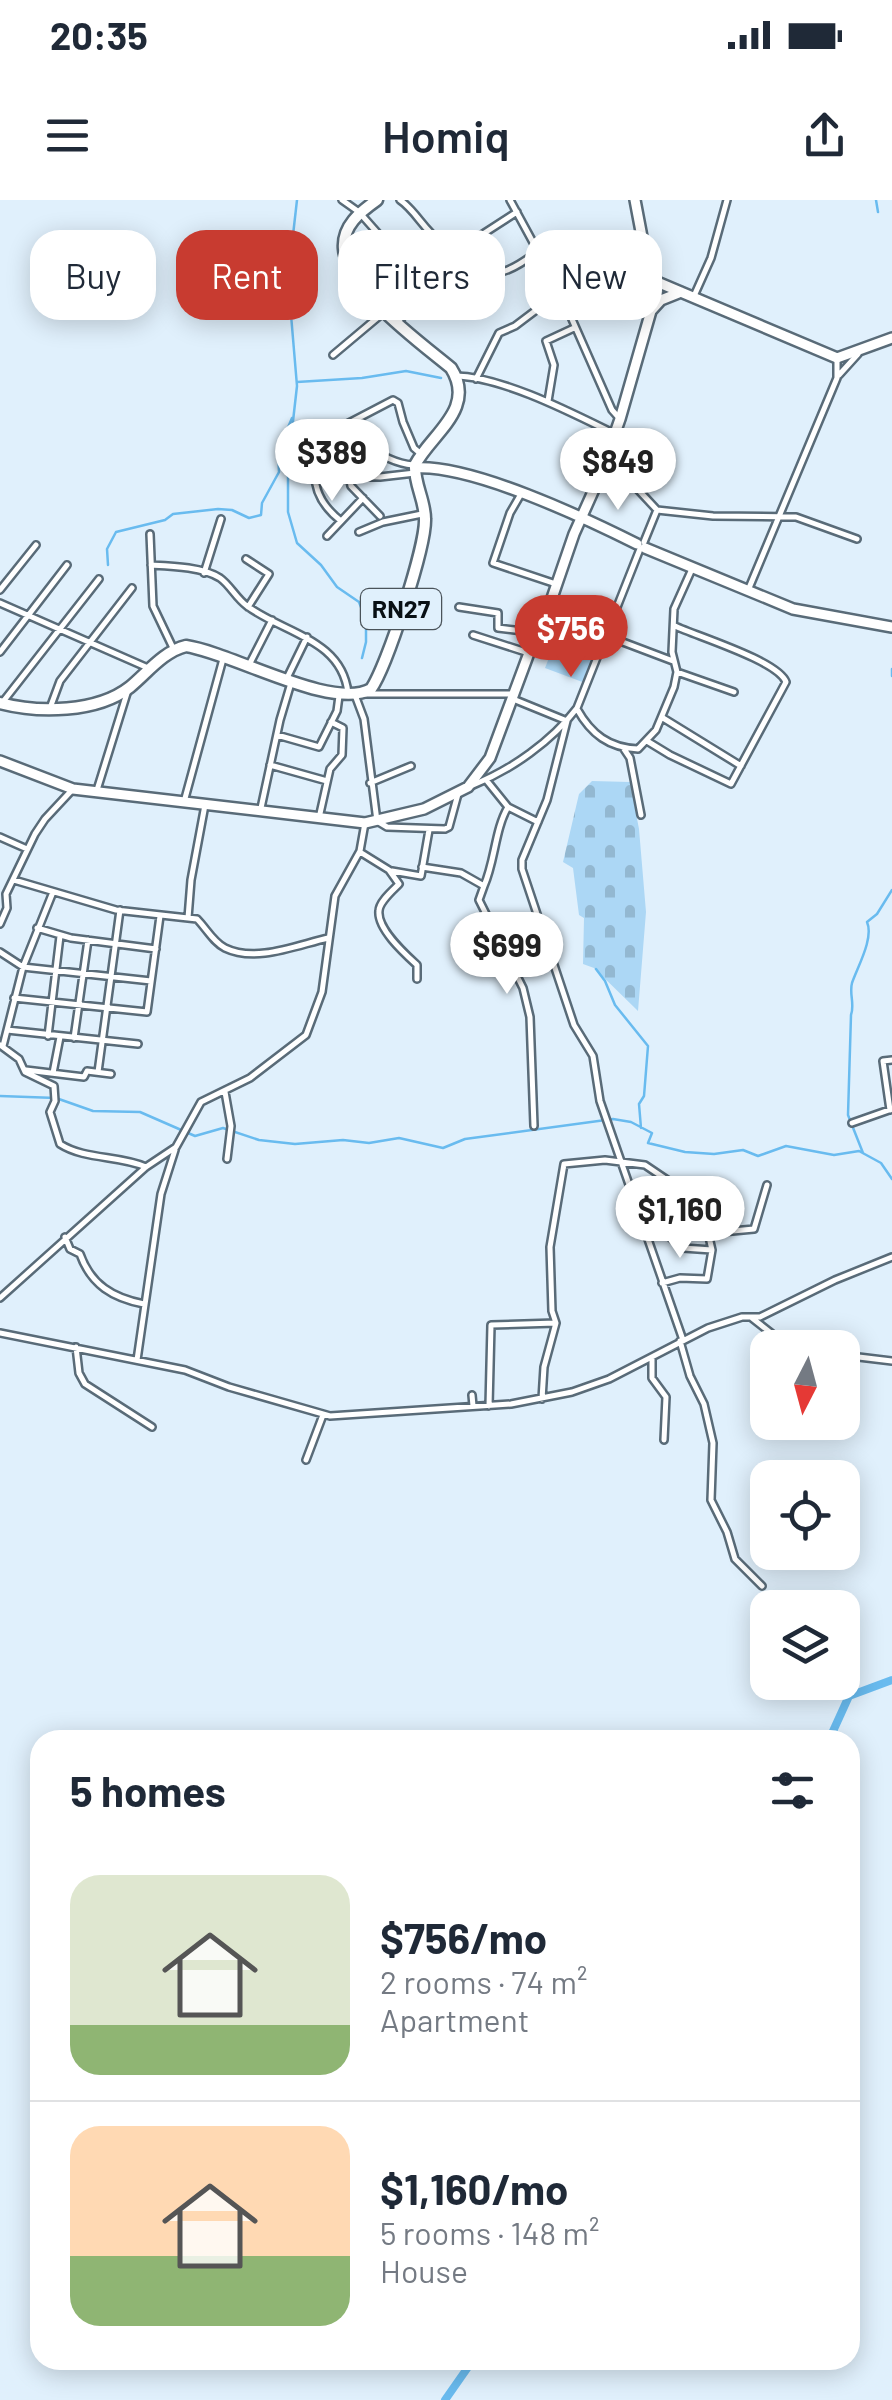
<!DOCTYPE html>
<html lang="en">
<head>
<meta charset="utf-8">
<style>
	body { margin:0; font-family:Barlow,sans-serif; background:#f2f2f3; color:#1f2937; height:100vh; display:flex; flex-direction:column; font-size:38px; white-space:nowrap }
	* { box-sizing:border-box; margin:0 }
	p { font-size:32px; color:#747a83 }
	.icon { flex:none; width:55px; height:55px; fill:none; stroke:currentColor; stroke-width:2; stroke-linecap:round; stroke-linejoin:round }
	.map { position:relative; flex:1; overflow:hidden }
	.details { position:absolute; left:30px; top:1530px; width:830px; height:640px; display:flex; flex-direction:column; background:#fff; border-radius:30px; box-shadow:0 5px 25px #0003 }
	.details>* { flex:none }
	.banner { position:absolute; left:30px; top:30px; width:832px; height:90px; display:flex; gap:20px }
	.needle { width:65px; rotate:186deg }
	.controls { position:absolute; left:750px; top:1130px; display:grid; gap:20px }
	.controls a { display:grid; place-items:center; width:110px; height:110px; border-radius:20px; background:#fff; box-shadow:0 5px 25px #0003; font-size:50px }
	.price { position:absolute; translate:-50% -85px; padding:0 22px; border-radius:35px; background:#fff; color:#222; font-size:32px; line-height:65px; filter:drop-shadow(0 2px 5px #0008) }
	.price::after { content:''; position:absolute; left:50%; top:60px; width:30px; height:22px; margin-left:-15px; background:inherit; clip-path:polygon(0 0,100% 0,50% 100%) }
	.price.selected { background:#c83b30; color:#fff }
	ul { padding:0; list-style:none }
	li { display:flex; align-items:center; gap:30px; height:250px; padding:0 40px }
	li+li { border-top:2px solid #e0e1e3 }
	li span { display:grid; place-items:center; flex:none; width:280px; height:200px; border-radius:30px; color:#555 }
	li>.icon { margin-inline-start:auto }
	span .icon { width:120px; height:120px; fill:#fffc; stroke-width:1 }
	li b { font-size:42px }
	h2 { display:flex; justify-content:space-between; align-items:center; height:120px; padding:0 40px; font-size:42px }
	.tag { padding:0 35px; border-radius:30px; background:#fff; box-shadow:0 5px 25px #0003; font-size:35px; line-height:90px }
	.tag.selected { background:#c83b30; color:#fff }
	.status { display:flex; justify-content:space-between; align-items:center; height:70px; padding:0 50px; background:#fff; direction:ltr }
	.status svg { height:28px; fill:currentColor }
	header { display:flex; justify-content:space-between; align-items:center; height:130px; padding:0 40px; background:#fff; font-size:45px; font-weight:600 }
	.map>svg:first-child { display:block }
</style>
</head>
<body>
<div class="status"><b>20:35</b><svg viewBox="0 0 49 12"><path d="M0 12V9h3v3zM5 12V6h3v6zM10 12V3h3v9zM15 12V0h3v12zM26 1h20v11H26zM47 4h2v5h-2z"/></svg></div>
<header><svg class="icon" aria-label="menu" viewBox="0 0 24 24"><path d="M4 6h16M4 12h16M4 18h16"/></svg>Homiq<svg class="icon" aria-label="share" viewBox="0 0 24 24"><path d="M12 15V3M7 8l5-5 5 5M5 13v7h14v-7"/></svg></header>
<div class="map">
<svg width="892" height="2200" viewBox="0 0 892 2200">
	<defs>
		<pattern id="cemetery-stones" width="16" height="16" patternUnits="userSpaceOnUse" patternTransform="scale(2.5)"><rect width="16" height="16" fill="#acd7f5"/><path d="M2 7V4a2 2 0 0 1 4 0v3zM10 15v-3a2 2 0 0 1 4 0v3z" fill="#93b8d1"/></pattern>
	</defs>
	<rect width="100%" height="100%" fill="#e0f0fc"/>
	<path fill="url(#cemetery-stones)" d="M592,581L630,582L639,629L646,712L638,811L594,768L583,764L584,718L579,715L573,668L563,662L579,594Z"/>
	<path fill="#acd7f5" d="M569,407L609,422L585,483L545,468Z"/>
	<g fill="none" stroke-linecap="round" stroke-linejoin="round">
		<path stroke="#69bbef" stroke-width="2.5" d="M297,0L288,79L297,186L288,265V312L297,343L321,365L337,387L359,402L366,420V442L362,458
			M876,0L878,12
			M297,182L362,178L406,171L441,178
			M108,365L107,349L116,332L165,320L173,314L218,309L232,310L249,318L261,315L262,303L279,272L278,251L292,218
			M892,469V476
			M596,769L605,781L615,805L648,846L644,896L639,904L641,928
			M0,896L56,898L93,911L140,912L195,936L223,928L259,940L295,944L343,940L369,943L399,938L443,948L465,939L613,919L631,922L652,933L648,943L685,952L714,954L743,950L758,956L786,946L834,955L859,951L881,963L892,979
			M863,953L848,915L851,815C855,804 849,794 852,783C858,766 874,738 867,722L877,714L892,690"/>
		<path stroke="#69bbef" stroke-width="8" d="M829,1540L849,1496L892,1480
			M445,2200L473,2160"/>
		<g stroke="#596b78" stroke-width="10">
			<path id="street" d="M342,0L359,12L405,64L433,70L453,69L472,57
				M400,0C423,15 433,56 469,43
				M510,0L560,92L612,210L620,219
				M517,12L469,43C478,90 510,73 538,51
				M561,95C581,88 606,85 617,64L647,74
				M694,96L711,58L727,0
				M397,122L414,106L444,91L453,69
				M333,155L383,113
				M839,175L858,154
				M456,176C503,177 572,213 615,234L623,242L631,282L657,310L713,316L796,317L857,339
				M476,179L499,133L515,126L560,92
				M548,201L554,165L546,141L574,128
				M340,232C366,243 386,263 413,265
				M328,275L331,242L347,224L393,200L398,203L403,222L414,248L421,254
				M349,276L351,286L380,316
				M521,294L510,313L493,363L556,384
				M341,321C327,310 315,294 315,275L380,277L415,273
				M359,332L383,322L422,314
				M150,334L153,406L174,450
				M327,336L363,298
				M644,342L657,310
				M246,359L269,374L248,407
				M151,365C171,366 203,367 220,378C230,385 236,398 247,406C283,433 342,439 348,493
				M204,373L221,319
				M749,388L837,178V158
				M0,390L36,345
				M0,403L148,468
				M459,407L498,413V428L540,433
				M473,435L529,453
				M607,436L673,461
				M0,452L67,365
				M249,465L272,420
				M677,472L734,492
				M287,478L307,437
				M363,494H511
				M355,495L364,519L377,621L387,627L445,629L449,627L458,594
				M513,499L567,521L547,600L522,660V669L574,825L593,856L600,901L683,1140
				M2,503L99,379
				M50,508L60,481L132,388
				M577,509C591,534 609,548 638,549L656,530L674,487L677,472L672,452L674,409L692,369
				M663,518L741,566
				M277,535L319,547L337,511L339,496
				M647,541L670,555L731,584L786,482C778,461 699,437 675,426
				M624,549L630,558L641,615
				M270,565L327,581
				M487,581L508,607L538,622
				M370,583L411,566
				M473,585C511,570 552,541 577,508L640,349
				M97,590L128,490
				M184,602L223,459
				M261,608L280,520L291,483
				M319,618L330,569L342,555L343,528L331,522
				M0,637L27,649
				M360,652L389,670L399,684C393,690 379,702 379,711C377,729 405,754 417,765V779
				M422,667L461,673L484,686C495,661 495,629 508,607
				M392,671L421,676L429,630
				M14,680L116,710L197,719C206,728 213,742 225,748C256,763 297,745 328,738
				M484,686L479,700L523,788L530,817L534,926
				M188,718L191,680L205,605
				M0,724L7,708L6,694L35,634L45,619L72,590
				M37,728L71,738L156,749
				M0,752L23,767L151,781
				M14,798L147,812L160,716
				M7,830L138,844
				M48,836L60,736
				M74,838L88,740
				M0,845L19,859L25,872L54,886L55,901L50,912L60,944C85,960 119,955 146,967
				M3,846L23,767L53,692
				M26,870L84,877L87,871L111,874
				M98,872L120,710
				M53,873L60,837
				M225,892L231,926L227,959
				M890,910L883,861L892,860
				M852,923L889,910
				M65,1037L70,1049L80,1054C91,1085 113,1098 144,1104
				M662,1083L680,1078L707,1079L712,1050L709,1037L711,1033L754,1029L767,985
				M0,1098L146,967L176,947L201,902L250,878L306,835L322,792L335,696L360,651L365,623
				M752,1118L790,1148
				M0,1133L185,1170L229,1187L330,1216L511,1204L572,1192L609,1179L708,1128L742,1117H760L835,1080L892,1057
				M680,1141L690,1176L704,1204L713,1243L711,1300L727,1332L735,1359L762,1386
				M76,1147L79,1173L85,1184L152,1227
				M842,1155L892,1161
				M652,1157V1178L666,1197L664,1240
				M137,1160L161,994L175,950
				M472,1195L473,1206
				M542,1199L544,1167L556,1123L552,1111L550,1047L564,964L605,960L645,965L682,990L671,1038L683,1048L712,1050
				M489,1206L491,1125L556,1123
				M306,1260L323,1215"/>
		</g>
		<g stroke="#596b78" stroke-width="14">
			<path id="secondary" d="M650,79L837,158L892,138
				M651,111L661,100L681,92
				M415,268C471,264 585,318 637,344
				M645,348L793,409L892,427
				M0,561L73,589L365,623L424,609L468,587L490,558L529,453L540,433L574,334L600,276L620,219L651,111L650,79L635,0"/>
		</g>
		<g stroke="#596b78" stroke-width="15">
			<path id="primary" d="M0,503C38,513 97,513 130,487C147,473 164,451 186,446C233,453 332,511 371,489C387,466 426,346 425,319C425,300 414,284 415,265C431,234 477,209 451,168C421,143 347,90 344,49C342,26 360,12 377,0"/>
		</g>
		<use href="#street" stroke="#fff" stroke-width="5"/>
		<use href="#secondary" stroke="#fff" stroke-width="9"/>
		<use href="#primary" stroke="#fff" stroke-width="10"/>
	</g>
	<g text-anchor="middle" stroke-width="10" stroke-linejoin="round" paint-order="stroke">
		<rect fill="#e0f0fc" stroke="#4a535a" stroke-width="2.5" x="361" y="389" width="80" height="40" rx="8"/>
		<g font-size="25" font-weight="bold" fill="#091015">
			<text x="401" y="418">RN27</text>
		</g>
	</g>
</svg>
<div class="controls">
<a><svg class="needle" viewBox="-14 -14 28 28"><path d="M0-13l5 13h-10z" fill="#e53935"/><path d="M0 13l5-13h-10z" fill="#747a83"/></svg></a>
<a><svg class="icon" aria-label="locate" viewBox="0 0 24 24"><circle cx="12" cy="12" r="6"/><path d="M12 2v4M12 18v4M2 12h4M18 12h4"/></svg></a>
<a><svg class="icon" aria-label="layers" viewBox="0 0 24 24"><path d="M12 4l9 5-9 5-9-5zM3 14l9 5 9-5"/></svg></a>
</div>
<b class="price" style="left:332px;top:304px">$389</b>
<b class="price" style="left:618px;top:313px">$849</b>
<b class="price selected" style="left:571px;top:480px">$756</b>
<b class="price" style="left:507px;top:797px">$699</b>
<b class="price" style="left:680px;top:1061px">$1,160</b>
<div class="banner">
<a class="tag">Buy</a>
<a class="tag selected">Rent</a>
<a class="tag">Filters</a>
<a class="tag">New</a>
</div>
<section class="details">
<h2>5 homes<svg class="icon" aria-label="filters" viewBox="0 0 24 24"><path d="M4 7h16M4 17h16"/><circle cx="9" cy="7" r="2"/><circle cx="15" cy="17" r="2"/></svg></h2>
<ul>
<li><span style="background:linear-gradient(#dfe7d0 75%,#8fb573 0)"><svg class="icon" aria-label="home" viewBox="0 0 24 24"><path d="M3 11l9-7 9 7M6 9v11h12V9"/></svg></span><div><b>$756/mo</b><p>2 rooms · 74 m²</p><p>Apartment</p></div></li>
<li><span style="background:linear-gradient(#ffd9b3 65%,#8fb573 0)"><svg class="icon" aria-label="home" viewBox="0 0 24 24"><path d="M3 11l9-7 9 7M6 9v11h12V9"/></svg></span><div><b>$1,160/mo</b><p>5 rooms · 148 m²</p><p>House</p></div></li>
</ul>
</section>
</div>
</body>
</html>
